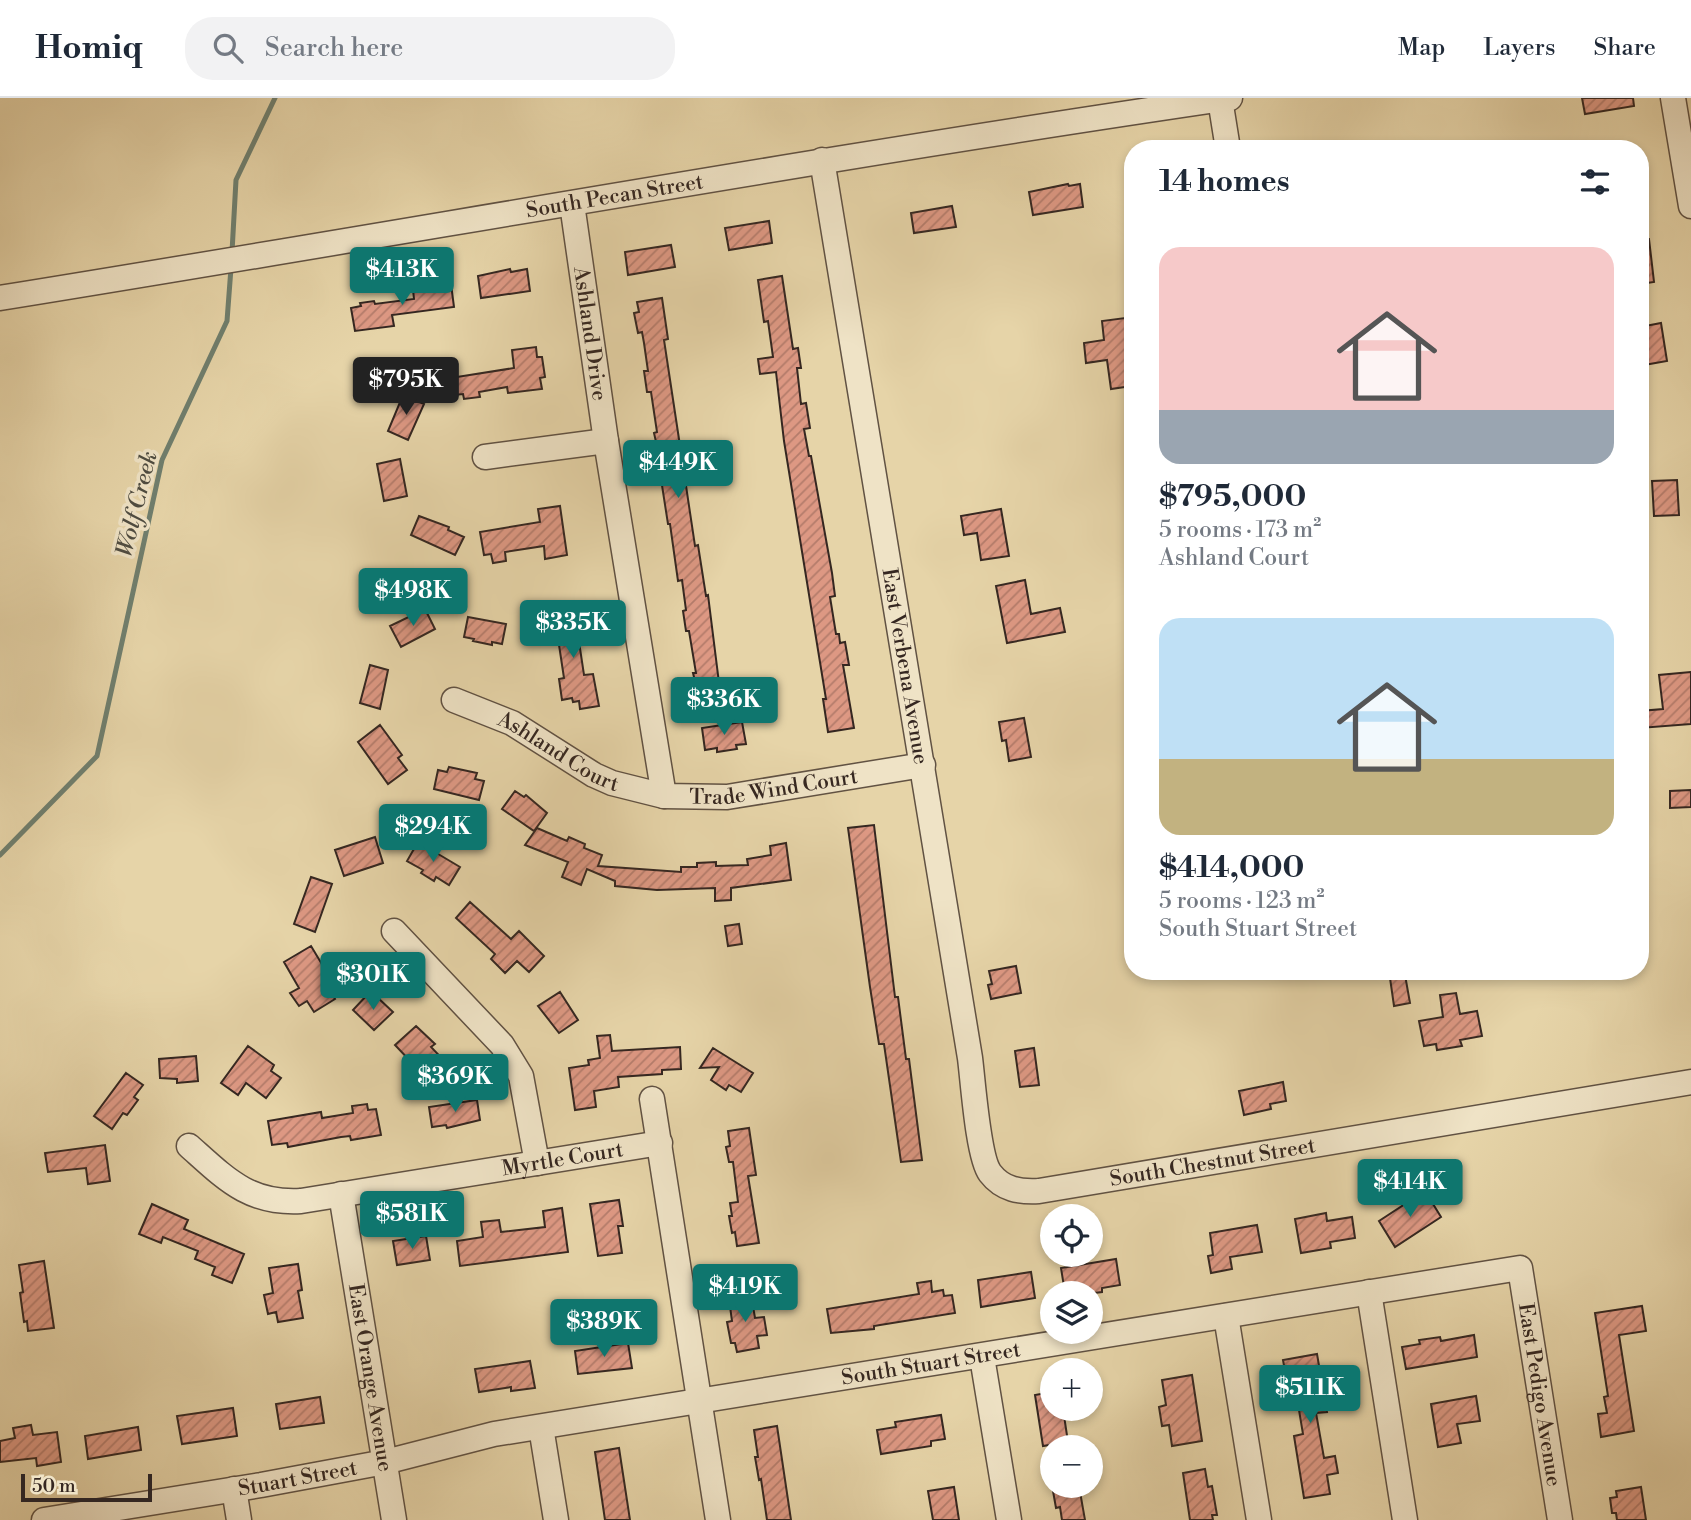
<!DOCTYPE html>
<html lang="en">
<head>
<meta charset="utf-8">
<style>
	body { margin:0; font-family:"Libre Bodoni",serif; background:#f2f2f3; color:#1f2937; height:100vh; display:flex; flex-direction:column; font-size:26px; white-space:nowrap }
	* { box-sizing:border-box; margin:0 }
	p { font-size:23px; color:#747a83 }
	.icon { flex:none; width:38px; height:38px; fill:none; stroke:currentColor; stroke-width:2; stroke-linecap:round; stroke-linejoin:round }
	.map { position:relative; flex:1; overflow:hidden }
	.sheet { position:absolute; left:1124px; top:42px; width:525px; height:840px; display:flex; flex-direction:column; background:#fff; border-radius:28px; box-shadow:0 4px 10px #0003 }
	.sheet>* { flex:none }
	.fabs { position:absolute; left:1040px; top:1106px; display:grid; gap:14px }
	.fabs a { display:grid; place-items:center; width:63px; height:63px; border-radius:50%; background:#fff; box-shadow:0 4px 10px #0003; font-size:35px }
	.scale { position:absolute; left:21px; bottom:18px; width:131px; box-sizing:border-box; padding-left:7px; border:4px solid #352721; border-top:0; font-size:19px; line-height:24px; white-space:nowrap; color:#352721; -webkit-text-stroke:5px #efe3c6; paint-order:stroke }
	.price { position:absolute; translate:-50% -60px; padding:0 16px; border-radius:7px; background:#0f766e; color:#fff; font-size:23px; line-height:46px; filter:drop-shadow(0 2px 4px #0008) }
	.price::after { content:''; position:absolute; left:50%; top:42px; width:21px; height:16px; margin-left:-10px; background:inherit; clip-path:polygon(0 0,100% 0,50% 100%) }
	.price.current { background:#222; color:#fff }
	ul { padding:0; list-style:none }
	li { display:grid; align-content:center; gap:14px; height:371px; padding:0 35px }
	li span { display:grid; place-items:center; height:217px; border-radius:21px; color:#555 }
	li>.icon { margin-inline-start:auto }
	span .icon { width:126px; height:126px; fill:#fffc; stroke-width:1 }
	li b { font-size:30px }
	h2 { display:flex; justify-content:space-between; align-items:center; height:84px; padding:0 35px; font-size:30px }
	header { display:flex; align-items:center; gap:42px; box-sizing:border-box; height:98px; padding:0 35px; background:#fff; border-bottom:2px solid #e0e1e3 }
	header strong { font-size:33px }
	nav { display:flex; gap:38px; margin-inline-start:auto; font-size:24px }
	.search { width:490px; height:63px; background:#f2f2f3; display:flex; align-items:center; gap:18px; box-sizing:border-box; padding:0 24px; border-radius:28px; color:#747a83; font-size:26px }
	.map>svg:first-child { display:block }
</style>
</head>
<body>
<header>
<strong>Homiq</strong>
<div class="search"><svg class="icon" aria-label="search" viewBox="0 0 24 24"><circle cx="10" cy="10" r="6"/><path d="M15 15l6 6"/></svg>Search here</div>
<nav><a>Map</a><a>Layers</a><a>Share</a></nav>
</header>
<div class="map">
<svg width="1691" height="1422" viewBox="0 0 1691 1422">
	<defs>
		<pattern id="building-hatch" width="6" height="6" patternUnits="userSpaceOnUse" patternTransform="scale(1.75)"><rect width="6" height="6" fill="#dd9883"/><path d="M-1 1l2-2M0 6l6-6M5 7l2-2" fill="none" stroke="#b47c6b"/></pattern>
	</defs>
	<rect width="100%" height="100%" fill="#e6d4a8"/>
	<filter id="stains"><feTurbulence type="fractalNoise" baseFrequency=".00286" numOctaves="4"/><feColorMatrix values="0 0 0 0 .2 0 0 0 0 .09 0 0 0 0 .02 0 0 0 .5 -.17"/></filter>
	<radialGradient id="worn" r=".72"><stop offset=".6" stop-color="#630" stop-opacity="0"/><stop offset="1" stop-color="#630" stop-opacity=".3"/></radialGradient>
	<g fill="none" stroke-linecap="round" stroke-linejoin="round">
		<path stroke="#707f6e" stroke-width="5" d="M232,154L236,82L275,0
			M0,757L97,658L162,362L227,223L231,170"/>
	</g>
	<path fill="url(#building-hatch)" stroke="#352721" stroke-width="2" d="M1582,0H1633L1634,8L1585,16Z
		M1068,86L1069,88L1080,86L1083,109L1033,117L1029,94Z
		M952,108L956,129L914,135L911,115Z
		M769,123L772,145L729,152L725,130Z
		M1649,141L1654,184L1640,186V142Z
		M671,147L675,169L628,177L625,154Z
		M510,171L511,174L527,171L530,193L481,200L478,178Z
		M782,178L793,251L798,250L801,270H797L801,306L806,305L810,330L804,331L809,358H811L832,475L835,498L830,499L836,536H839L840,545L845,544L849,567H843L854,630L828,634L823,601H826L784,343L776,274L760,276L758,261L773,259L768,223L764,224L758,182Z
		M442,185V188L451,186L454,209L392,217L394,228L355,233L351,210L361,208L360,205L374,203L375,206L414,201L413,192Z
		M662,200L668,241L664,242L682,361L695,448L698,447L706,498L708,497L721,601L700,604L693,575H696L689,533H686L683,513L686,512L682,482L678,483L670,426H668L661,381L664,380L654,335L657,334L651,294H647L644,273H648L644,245L642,234L638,235L634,215L639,214L637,204Z
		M1125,220L1131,252H1130L1132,288L1111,291L1107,262L1086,265L1084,245L1104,242L1102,223Z
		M1661,225L1667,263L1644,267L1640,229Z
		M536,249L537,259H542L545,279L540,280L542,291L508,295L507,289L479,294L480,299L464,301L463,296L446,298L444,281L514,270L512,252Z
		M403,297L424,306L408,342L388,333Z
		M400,361L407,398L384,403L377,366Z
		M1677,382L1679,417L1654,418L1652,383Z
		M560,408L567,457L545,461L544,448L505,454L506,463L493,465L491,456L484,457L480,434L540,424L538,411Z
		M1001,411L1009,458L981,462L977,435L964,437L961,418Z
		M419,418L449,429L448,432L464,439L455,457L411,437Z
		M1025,482L1031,516L1060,510L1065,534L1007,545L996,488Z
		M573,504L584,577L593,576L599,608L580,611L579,603L573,604L572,600L562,602L559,581L564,580L553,507Z
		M425,511L435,531L401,549L390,528Z
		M468,519L506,526L502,546L492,544V547L473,543L474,541L464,539Z
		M370,567L388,572L380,611L360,605Z
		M1691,574V626L1640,630V613L1663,611L1659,577Z
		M1024,620L1031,659L1009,663L1006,642L1002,643L999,624Z
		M742,624L746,646L736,647L737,651L717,654V650L705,652L702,630Z
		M380,627L402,657L398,660L407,672L388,686L358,644Z
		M449,669L477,675L475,681L484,683L479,702L434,691L438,672L447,674Z
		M1691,692V709L1670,710V693Z
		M515,693L524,699L526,697L547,715L534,733L502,711Z
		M874,727L895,899H898L906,961H909L922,1062L901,1064L884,946H879L870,889L848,730Z
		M537,730L567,743L569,739L585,746L584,750L602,757L598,768L681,774V769H697V765L716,764V768L748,767L747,761L771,757L770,748L786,745L791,782L731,790V802L715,803V790L657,792L615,788V783L587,771L581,787L562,779L568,764L525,747Z
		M375,739L383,765L344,778L335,752Z
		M418,744L460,769L449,787L436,779L434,783L421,775L423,772L407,763Z
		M311,779L332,786L315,834L294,826Z
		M470,804L511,841L519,833L544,858L529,874L517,863L505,875L491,861L495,856L456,820Z
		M739,826L742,846L728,848L725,828Z
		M311,848L332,883L326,886L335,901L314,914L307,903L299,908L290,895L299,890L284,864Z
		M1016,868L1021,895L991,901L988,887L992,886L989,873Z
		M1405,877L1410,905L1394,908L1390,880Z
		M560,894L578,922L559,935L538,908Z
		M1456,895L1460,916L1477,913L1482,938L1460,942L1462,948L1437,952L1436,946L1424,948L1419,923L1443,919L1440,897Z
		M368,896L375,903L378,900L393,914L374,932L353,912Z
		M416,928L435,946L431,949L450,969L432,986L395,947Z
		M610,937L612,953L680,949L681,971L662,972V976L618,979L619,989L594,993L596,1009L575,1012L569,970L589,967L588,962L600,960L597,938Z
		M248,948L274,967L271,973L281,980L266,1000L246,985L238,997L221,985Z
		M713,950L753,975L741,994L729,987L726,992L711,982L719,969L700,970Z
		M1034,950L1039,987L1020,989L1015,953Z
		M196,958L198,983L177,985V981L160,980L159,961Z
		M126,975L143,987L134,999L138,1002L127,1017L123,1015L112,1031L94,1018Z
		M1283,984L1286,1003L1270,1006L1271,1011L1244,1017L1239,993Z
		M477,1002L480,1022L447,1030L446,1027L432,1029L429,1009Z
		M367,1006L368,1012L376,1011L381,1037L351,1042L350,1038L341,1039L288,1049L287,1045L272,1047L268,1023L321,1014L322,1020L353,1015L352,1008Z
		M749,1030L756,1077L748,1078L759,1145L737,1148L735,1134L732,1135L729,1118H732L730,1105L738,1104L733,1064H729L726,1049L730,1048L728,1033Z
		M105,1047L110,1083L88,1086L86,1070L48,1074L45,1055Z
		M1425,1093L1441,1119L1395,1149L1379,1123Z
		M619,1102L623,1128H618L622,1155L598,1158L590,1106Z
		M152,1106L188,1122L184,1131L244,1156L232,1185L212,1177L215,1169L195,1161L198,1153L163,1139L161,1145L139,1136Z
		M562,1110L568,1154L460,1168L457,1143L483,1139L481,1124L499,1122L501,1134L545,1129L543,1113Z
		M1326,1115L1327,1123L1352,1119L1355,1140L1330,1144L1331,1150L1301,1155L1295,1121Z
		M1257,1127L1262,1154L1230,1159L1232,1171L1211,1175L1208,1158L1213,1157L1210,1135Z
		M426,1138L430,1162L397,1167L393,1143Z
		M1116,1161L1120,1187L1102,1190V1194L1094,1195H1086V1193L1065,1195L1061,1170Z
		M44,1163L54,1230L28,1233L27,1223L24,1224L20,1195L23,1194L19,1167Z
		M298,1166L302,1192L298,1193L303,1220L278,1224L276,1214L268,1216L264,1197L273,1195L269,1170Z
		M1031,1174L1035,1200L981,1209L978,1182Z
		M931,1183L932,1194L943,1192L944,1198L952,1197L955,1215L880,1227L874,1228V1231L831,1235L827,1211L919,1196L917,1185Z
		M751,1197L755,1220L764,1219L767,1237L757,1238L759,1250L737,1254L735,1245H731L727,1224L732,1223L729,1201Z
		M1642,1208L1646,1233L1619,1237L1634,1333L1601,1339L1598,1316L1607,1315L1604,1299L1608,1298L1595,1215Z
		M1474,1237L1477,1259L1406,1271L1402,1249L1420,1246L1419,1242L1440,1239L1441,1243Z
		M628,1245L632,1270L578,1276L575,1253Z
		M1317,1256L1327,1314L1316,1315L1324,1360L1335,1358L1338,1375L1327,1377L1330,1396L1304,1400L1294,1338L1303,1336L1294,1282L1287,1284L1283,1262Z
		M530,1263L535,1290L511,1293V1289L479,1294L475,1271Z
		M1192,1277L1202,1343L1172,1348L1169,1327L1162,1328L1159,1309L1166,1307L1162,1282Z
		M1052,1294V1311H1063L1068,1344L1043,1348L1035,1297Z
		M1476,1298L1480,1323L1457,1326L1461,1345L1438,1349L1431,1306Z
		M320,1299L324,1325L280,1331L276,1306Z
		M233,1310L237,1338L182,1346L177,1318Z
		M941,1317L945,1341L931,1343V1348L881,1356L877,1332L896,1329L895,1324Z
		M31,1327L33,1337L57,1334L61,1364L37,1368L36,1360L0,1364V1343L15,1340L13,1330Z
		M777,1328L791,1422H767L761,1381L759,1382L755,1359H758L754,1332Z
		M138,1329L141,1352L88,1361L85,1338Z
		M619,1350L630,1422H605L595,1354Z
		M1205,1371L1208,1389L1212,1388L1217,1417H1212L1213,1422H1190L1183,1375Z
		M1056,1388H1079L1085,1422H1062L1060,1409L1056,1410L1053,1393H1057Z
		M954,1389L959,1422H933L928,1393Z
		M1641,1389L1646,1422H1617L1616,1415H1612L1610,1400L1617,1399L1616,1393Z"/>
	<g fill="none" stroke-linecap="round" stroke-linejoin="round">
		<g stroke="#615243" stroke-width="27">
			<g id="minor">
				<path d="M1673,0L1691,108"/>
				<path d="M1220,1L1228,51"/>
				<path id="s1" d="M822,62L970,960C973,983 978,1059 990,1075C1003,1092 1020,1094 1039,1093L1691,984"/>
				<path id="s2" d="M572,106L606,343L664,698"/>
				<path id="s3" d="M0,200C410,134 819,60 1230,0"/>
				<path d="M485,359L606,343"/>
				<path id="s4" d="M454,602L512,625L594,677L612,685L664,698L727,699L923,667"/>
				<path d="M394,833L502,947L521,978L537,1065"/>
				<path d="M652,1001L718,1422"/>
				<path id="s5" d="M189,1048C226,1081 249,1106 301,1103L660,1045"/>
				<path id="s6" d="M341,1096L394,1422"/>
				<path d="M1369,1194L1405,1422"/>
				<path d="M1226,1218L1259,1422"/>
				<path d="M982,1259L1009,1422"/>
				<path d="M541,1329L556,1422"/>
				<path d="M234,1391L239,1422"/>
				<path id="s7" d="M44,1422L261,1387L385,1364L494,1336L1520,1170L1560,1422"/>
			</g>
		</g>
		<use href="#minor" stroke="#efe3c6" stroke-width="24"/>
	</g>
	<g text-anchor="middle" stroke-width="7" stroke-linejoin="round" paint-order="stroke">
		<g font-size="21" fill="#352721" stroke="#efe3c6">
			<text dy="7" stroke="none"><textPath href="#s3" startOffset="623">South Pecan Street</textPath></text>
			<text dy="7" stroke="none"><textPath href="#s2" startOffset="131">Ashland Drive</textPath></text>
			<text dy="7" stroke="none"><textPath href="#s1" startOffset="513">East Verbena Avenue</textPath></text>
			<text dy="7" stroke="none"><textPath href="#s4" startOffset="117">Ashland Court</textPath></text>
			<text dy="7" stroke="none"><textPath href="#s4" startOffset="343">Trade Wind Court</textPath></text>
			<text dy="7" stroke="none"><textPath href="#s5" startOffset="394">Myrtle Court</textPath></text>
			<text dy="7" stroke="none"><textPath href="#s1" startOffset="1258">South Chestnut Street</textPath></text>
			<text dy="7" stroke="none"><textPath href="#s7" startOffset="901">South Stuart Street</textPath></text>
			<text dy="7" stroke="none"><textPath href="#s6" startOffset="186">East Orange Avenue</textPath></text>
			<text dy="7" stroke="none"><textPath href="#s7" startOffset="1626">East Pedigo Avenue</textPath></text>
			<text dy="7" stroke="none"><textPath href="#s7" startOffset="257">Stuart Street</textPath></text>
		</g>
		<g font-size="23" font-style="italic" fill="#4e4c41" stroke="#efe3c6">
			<text transform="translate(136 406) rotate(-76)" y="8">Wolf Creek</text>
		</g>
	</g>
	<rect width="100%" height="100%" filter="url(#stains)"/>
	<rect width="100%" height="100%" fill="url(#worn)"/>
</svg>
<div class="fabs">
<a><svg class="icon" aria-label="locate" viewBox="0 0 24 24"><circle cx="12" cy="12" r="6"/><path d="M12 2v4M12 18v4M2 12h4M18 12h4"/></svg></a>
<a><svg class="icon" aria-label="layers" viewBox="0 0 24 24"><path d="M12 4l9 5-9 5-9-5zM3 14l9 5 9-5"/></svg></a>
<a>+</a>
<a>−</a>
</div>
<div class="scale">50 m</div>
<b class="price" style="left:402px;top:209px">$413K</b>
<b class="price current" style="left:406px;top:319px">$795K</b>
<b class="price" style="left:678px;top:402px">$449K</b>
<b class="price" style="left:413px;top:530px">$498K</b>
<b class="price" style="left:573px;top:562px">$335K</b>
<b class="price" style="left:724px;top:639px">$336K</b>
<b class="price" style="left:433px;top:766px">$294K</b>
<b class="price" style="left:373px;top:914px">$301K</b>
<b class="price" style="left:455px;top:1016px">$369K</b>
<b class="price" style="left:1410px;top:1121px">$414K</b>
<b class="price" style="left:412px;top:1153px">$581K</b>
<b class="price" style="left:745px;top:1226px">$419K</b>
<b class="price" style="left:604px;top:1261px">$389K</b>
<b class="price" style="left:1310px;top:1327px">$511K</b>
<section class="sheet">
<h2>14 homes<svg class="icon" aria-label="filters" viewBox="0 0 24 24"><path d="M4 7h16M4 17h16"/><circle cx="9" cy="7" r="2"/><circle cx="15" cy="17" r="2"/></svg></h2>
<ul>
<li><span style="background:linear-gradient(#f6c9c9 75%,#9aa5b1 0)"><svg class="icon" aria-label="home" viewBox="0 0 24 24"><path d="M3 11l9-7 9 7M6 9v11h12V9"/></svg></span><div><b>$795,000</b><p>5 rooms · 173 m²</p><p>Ashland Court</p></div></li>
<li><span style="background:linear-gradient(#bfe0f5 65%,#c2b280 0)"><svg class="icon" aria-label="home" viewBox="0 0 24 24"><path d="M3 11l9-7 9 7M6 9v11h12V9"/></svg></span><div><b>$414,000</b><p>5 rooms · 123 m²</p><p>South Stuart Street</p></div></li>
</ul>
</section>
</div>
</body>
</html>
